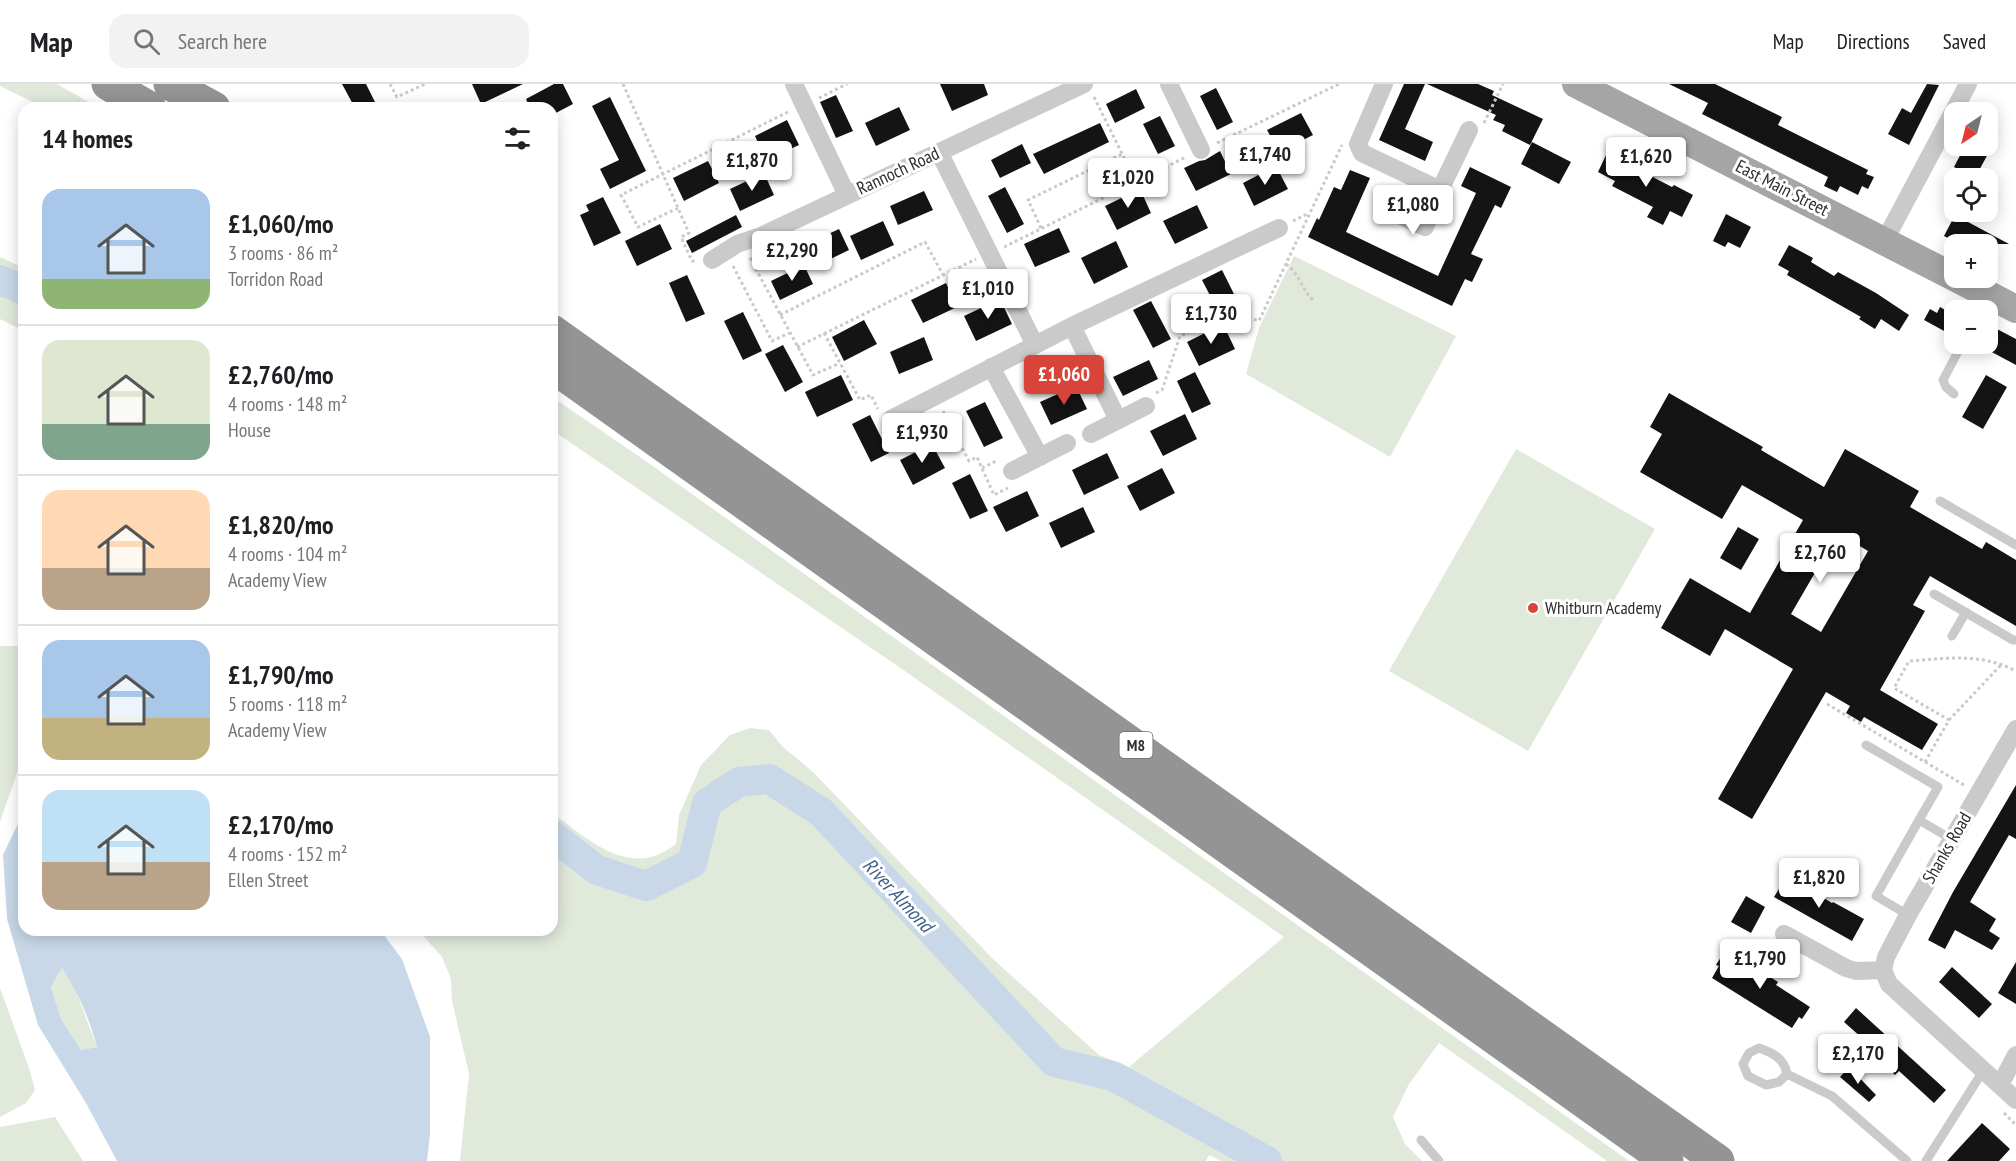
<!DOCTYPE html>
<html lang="en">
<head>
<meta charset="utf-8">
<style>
	body { margin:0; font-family:"PT Sans Narrow",sans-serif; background:#f2f2f2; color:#202124; height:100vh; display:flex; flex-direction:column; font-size:22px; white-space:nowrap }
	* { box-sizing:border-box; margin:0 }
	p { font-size:20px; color:#757577 }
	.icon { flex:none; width:33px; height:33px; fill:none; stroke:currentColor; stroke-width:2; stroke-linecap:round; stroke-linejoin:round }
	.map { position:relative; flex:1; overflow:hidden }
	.panel { position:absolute; left:18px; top:18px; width:540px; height:834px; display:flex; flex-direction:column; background:#fff; border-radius:18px; box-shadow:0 3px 15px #0003 }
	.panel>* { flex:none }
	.needle { width:39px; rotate:215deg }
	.tools { position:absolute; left:1944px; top:18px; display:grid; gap:12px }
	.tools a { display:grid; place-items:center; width:54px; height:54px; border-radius:12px; background:#fff; box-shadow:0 3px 15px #0003; font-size:30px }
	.price { position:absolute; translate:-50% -51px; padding:0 14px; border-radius:6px; background:#fff; color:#222; font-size:20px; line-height:39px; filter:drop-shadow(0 2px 3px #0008) }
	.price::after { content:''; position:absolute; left:50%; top:36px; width:18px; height:14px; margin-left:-9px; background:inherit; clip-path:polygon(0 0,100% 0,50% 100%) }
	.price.current { background:#d8433a; color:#fff }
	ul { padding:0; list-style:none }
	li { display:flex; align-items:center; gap:18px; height:150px; padding:0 24px }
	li+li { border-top:2px solid #e0e0e0 }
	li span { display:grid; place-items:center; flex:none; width:168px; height:120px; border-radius:18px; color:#555 }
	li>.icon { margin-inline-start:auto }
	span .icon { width:72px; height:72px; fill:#fffc; stroke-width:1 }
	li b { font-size:26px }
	h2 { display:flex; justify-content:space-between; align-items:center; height:72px; padding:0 24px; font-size:26px }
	header { display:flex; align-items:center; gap:36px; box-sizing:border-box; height:84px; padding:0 30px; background:#fff; border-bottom:2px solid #e0e0e0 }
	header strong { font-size:28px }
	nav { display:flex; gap:33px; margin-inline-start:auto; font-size:21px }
	.search { width:420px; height:54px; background:#f2f2f2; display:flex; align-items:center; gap:15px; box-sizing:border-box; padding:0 21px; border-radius:18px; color:#757577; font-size:22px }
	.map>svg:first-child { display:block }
</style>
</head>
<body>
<header>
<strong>Map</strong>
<div class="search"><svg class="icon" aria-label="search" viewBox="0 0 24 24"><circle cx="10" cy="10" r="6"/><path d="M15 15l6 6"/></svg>Search here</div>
<nav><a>Map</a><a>Directions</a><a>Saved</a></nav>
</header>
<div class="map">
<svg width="2016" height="1077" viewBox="0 0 2016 1077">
	<rect width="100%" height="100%" fill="#fff"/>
	<path fill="#e1e9db" d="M0,0H57L99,24H44L0,2Z
		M1294,172L1456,252L1390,373L1246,290L1259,244Z
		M0,173L24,184V247L0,235Z
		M552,313L640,373L1629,1077H1607L1439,959L1409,1000L1393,1033L1405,1060L1422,1077H1221L1209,1071L1206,1077H460L469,990L452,917L451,895L442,873L418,846H552V729C581,749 614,782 651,773C660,771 669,765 676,760L679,731L701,681L730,651L750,644L769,646L783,663L813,688L993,875L1099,971L1129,983L1284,853L899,583L552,346Z
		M1516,365L1655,445L1528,667L1389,587Z
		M0,562H24V679L18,686L0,738Z
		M62,884L74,902L97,963L81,966L61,935L51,903Z
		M0,904L29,984L35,1006L26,1019L0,1033Z
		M55,1033L83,1077H0V1043Z"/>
	<path fill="#c8d8e8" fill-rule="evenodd" d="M24,727V846H380L402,875L430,953V1050L427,1077H117L86,1019L38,941L7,835L3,771ZM62,884C78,908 90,936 97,963L81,966L61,935L51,903Z"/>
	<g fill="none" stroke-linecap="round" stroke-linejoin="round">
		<path stroke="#c8d8e8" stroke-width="30" d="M0,196L24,206
			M552,751L597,786L646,802L692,779L707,719L739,698L769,695L821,728L1054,978L1113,992L1267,1077"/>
	</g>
	<path fill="#141414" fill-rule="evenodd" d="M342,0H366L378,24H355Z
		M472,0H523L481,20Z
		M554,0H563L573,20L552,31V24H530L526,15Z
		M940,0H984L988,11L952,27Z
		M1404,0H1425L1405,45L1433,58L1425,77L1379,56Z
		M1427,0H1478L1494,7L1492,11L1543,35L1530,61L1502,47L1505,41L1493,36L1496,31Z
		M1669,0H1715L1782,33L1778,41L1868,86L1866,90L1874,93L1868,105L1862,102L1858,111L1840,102L1837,108L1824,102L1828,93L1702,30L1708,19Z
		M1927,0L1939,1L1909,61L1888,50L1902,24L1911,29Z
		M1216,4L1233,38L1217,46L1200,12Z
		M1136,5L1145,24L1115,39L1106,20Z
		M836,11L853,47L836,54L820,18Z
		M610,13L646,87L610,105L600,85L619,76L592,22Z
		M899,23L910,46L876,62L865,39Z
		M1301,29L1313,51L1279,68L1267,46Z
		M1160,32L1175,62L1158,70L1143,40Z
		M787,36L799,61L766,76L755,52Z
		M1100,39L1109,58L1044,90L1033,70Z
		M1532,58L1571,78L1559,100L1521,80Z
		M1022,60L1031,79L1000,94L991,76Z
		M1965,62H1983L1990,66L1975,94L1954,83Z
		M1220,67L1231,90L1196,107L1184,84L1199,77L1205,76Z
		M1607,69L1625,78L1626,75L1645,84L1643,88L1672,103L1674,101L1693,111L1682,133L1670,127L1663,141L1647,133L1653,123L1612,102L1615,97L1598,88Z
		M708,77L719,99L684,117L673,94Z
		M1276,82L1288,105L1254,122L1243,99Z
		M1470,83L1511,103L1501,124L1495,121L1471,170L1483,175L1472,198L1465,195L1452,222L1308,153L1317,134L1319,136L1334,103L1341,106L1350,86L1370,94L1346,148L1438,192L1476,109L1461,102Z
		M764,89L774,111L740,127L730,105Z
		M1005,103L1024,140L1007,149L988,112Z
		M1140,105L1151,129L1117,146L1105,122Z
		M924,107L933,126L898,141L890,122Z
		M603,113L621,149L594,162L580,131L589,127L586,121Z
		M1197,121L1208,144L1175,160L1163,137Z
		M1726,130L1751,143L1740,164L1728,158L1725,163L1713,157Z
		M736,131L742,143L692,169L686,157Z
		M1955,131L2009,160H1959L1944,152Z
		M883,137L894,161L861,176L850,152Z
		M660,140L672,165L637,182L625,157Z
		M1059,144L1070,168L1035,183L1024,160Z
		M839,145L849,166L816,182L805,161Z
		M1116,157L1128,183L1094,200L1081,174Z
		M1789,161L1813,174L1811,178L1834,192L1838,188L1876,209L1909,231L1899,247L1881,235L1875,245L1859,235L1861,233L1787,191L1789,187L1778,181Z
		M804,181L813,200L780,216L771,197Z
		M1222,186L1238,218L1218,227L1202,196Z
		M687,191L705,230L686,238L669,199Z
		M946,199L957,223L923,239L911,216Z
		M1000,215L1012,240L976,257L964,232Z
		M1151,217L1171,255L1153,264L1133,226Z
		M1940,223L1954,231V250L1947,246L1946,248L1924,236L1930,225L1937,229Z
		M743,228L762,267L743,276L724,237Z
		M864,236L877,260L844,277L832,253Z
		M1223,240L1235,265L1199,282L1187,258Z
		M1995,244L2016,255V281L1988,266V248L1992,250Z
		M924,253L933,276L899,290L890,268Z
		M783,261L803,298L785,308L765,270Z
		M1149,276L1158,295L1123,312L1113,293Z
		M1195,288L1211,320L1192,329L1177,297Z
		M841,291L853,316L817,333L805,308Z
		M1986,291L2007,303L1983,345L1962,333Z
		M1076,302L1087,325L1051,341L1040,318Z
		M1669,309L1763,363L1761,366L1824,403L1845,365L1919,407L1910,423L1982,465L1986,458L2016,476V542L1930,492L1913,521L1925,527L1880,606L1938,640L1922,666L1864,633L1861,638L1846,629L1850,622L1826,608L1752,735L1718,715L1793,585L1725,545L1710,572L1661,544L1690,494L1750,529L1803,436L1742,401L1722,435L1640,388L1662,350L1650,343ZM1838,449L1868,467L1821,548L1791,530Z
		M985,318L1003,354L984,363L966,327Z
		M1185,330L1197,355L1163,372L1150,347Z
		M870,331L889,369L871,378L852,340Z
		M932,360L945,384L913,401L900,376Z
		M1107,369L1119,394L1084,411L1072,386Z
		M1162,384L1175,409L1140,427L1127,402Z
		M970,390L988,427L970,435L952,399Z
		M1027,407L1039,432L1006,448L993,423Z
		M1083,423L1095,448L1061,464L1049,439Z
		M1738,443L1759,455L1741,486L1720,474Z
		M2016,701V755L2009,751L1970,818L1996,835L1989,847L2000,854L1992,866L1955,846L1945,865L1928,856L1953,808Z
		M1787,792L1832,819L1833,818L1864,835L1852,857L1774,813Z
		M1746,812L1765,823L1751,849L1731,838Z
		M1724,868L1759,890L1761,887L1778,898L1776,901L1810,923L1802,935L1799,933L1792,944L1712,894L1719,882L1716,881Z
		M2016,878V920L1998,909Z
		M1952,883L1992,920L1979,934L1939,898Z
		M1856,924L1946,1006L1934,1019L1899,987L1895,991L1859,957L1862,954L1844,938Z
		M1849,983L1876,1011L1869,1018L1840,993Z
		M1982,1039L2010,1065L1999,1077H1947Z"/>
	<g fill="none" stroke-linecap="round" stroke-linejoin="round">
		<path stroke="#cacaca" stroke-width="3" stroke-dasharray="3 3" stroke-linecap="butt" d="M390,0L397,13L425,0
			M623,0L689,149L681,153L692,177H695
			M1094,13L1136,98
			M819,14L847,0
			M1484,39L1503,0
			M1217,59L1339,0
			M678,124L638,143L621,111L788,28
			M1293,137L1309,129
			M1041,144L1028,116L1122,70
			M1004,163L1186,73
			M750,174L813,291L840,279
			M1286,180C1299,189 1302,206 1314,217
			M733,182L772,257L789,249
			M780,231L925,158L943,191
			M824,249L860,316L871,311L878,325
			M797,263L976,175
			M1156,309L1162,306L1180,252L1233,228L1259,237L1342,61
			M943,327L969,377L977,373L994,411L1008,404
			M982,384L998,376
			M1827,620L1964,701
			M1949,636L2001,581
			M1925,678L1949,636L1894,604L1909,577C1946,574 1982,569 2016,587
			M2004,1029L2016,1041"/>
		<path stroke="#cacaca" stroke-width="9" d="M1979,226L1987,212
			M1954,310L1946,303L1943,296L1962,260
			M1940,417L2016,461
			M1934,510L2013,556H2016
			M1952,552L1966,528
			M1866,661L1938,703L1919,736
			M1908,831L1876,812L1919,736L1951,755
			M1759,964C1773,969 1784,974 1787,990L1779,998L1766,1001L1748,992L1743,980L1749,969Z
			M1787,990L1832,1012L1907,1077
			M1421,1056L1439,1077
			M1926,1077L1983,987"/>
		<path stroke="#cacaca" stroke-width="18" d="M794,0L847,111
			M1169,0L1201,66
			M1384,0L1358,60L1362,69L1440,106
			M939,68L1035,261
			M1389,126L1425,143L1440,106L1469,46
			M1885,156L1968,0
			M712,176L737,160L761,152L1084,0
			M1072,242L1118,336
			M991,283L1040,373
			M891,335L1072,242L1279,144
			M1091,350L1146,322
			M1012,387L1067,359
			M1784,850L1846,884L1856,887L1883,886
			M1883,886L1886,873L1908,831L2016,645
			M1883,886L1889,900L2016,1016
			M2000,1001L2016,971"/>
		<path stroke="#a5a5a5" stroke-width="28" d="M1576,0L1954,193
			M1956,194L2016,225"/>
		<path stroke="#949494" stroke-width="33" d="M108,0L150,24
			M170,0L214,24
			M552,247L1718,1077
			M552,282L1667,1077"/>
	</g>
	<circle fill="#d8433a" stroke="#fff" stroke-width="2" cx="1533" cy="524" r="6"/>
	<g text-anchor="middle" stroke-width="6" stroke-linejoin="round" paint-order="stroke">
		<rect fill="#fff" stroke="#6c6c6c" stroke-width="1.5" x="1119.5" y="648" width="33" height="26" rx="4.5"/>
		<g font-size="16" font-weight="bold" fill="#2d2d2d">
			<text x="1136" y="667">M8</text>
		</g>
		<g font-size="18" fill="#2d2d2d" stroke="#fff">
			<text transform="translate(898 87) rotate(-25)" y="6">Rannoch Road</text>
			<text transform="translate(1782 104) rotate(27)" y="6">East Main Street</text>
			<text transform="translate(1947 764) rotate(-60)" y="6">Shanks Road</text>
		</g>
		<g font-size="18" fill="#2d2d2d" stroke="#fff" text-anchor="start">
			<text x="1545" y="530">Whitburn Academy</text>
		</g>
		<g font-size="20" font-style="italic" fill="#416388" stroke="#fff">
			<text transform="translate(898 811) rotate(47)" y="7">River Almond</text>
		</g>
	</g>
</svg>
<div class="tools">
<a><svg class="needle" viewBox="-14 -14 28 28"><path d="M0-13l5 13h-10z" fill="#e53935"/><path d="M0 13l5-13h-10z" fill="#757577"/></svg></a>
<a><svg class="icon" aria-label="locate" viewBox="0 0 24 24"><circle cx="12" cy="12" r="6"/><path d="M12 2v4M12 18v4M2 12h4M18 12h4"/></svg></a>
<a>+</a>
<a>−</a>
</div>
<b class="price" style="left:1265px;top:102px">£1,740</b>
<b class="price" style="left:1646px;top:104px">£1,620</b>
<b class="price" style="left:752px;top:108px">£1,870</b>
<b class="price" style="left:1128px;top:125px">£1,020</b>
<b class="price" style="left:1413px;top:152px">£1,080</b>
<b class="price" style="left:792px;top:198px">£2,290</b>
<b class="price" style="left:988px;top:236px">£1,010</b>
<b class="price" style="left:1211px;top:261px">£1,730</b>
<b class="price current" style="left:1064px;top:322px">£1,060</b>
<b class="price" style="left:922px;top:380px">£1,930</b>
<b class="price" style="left:1820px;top:500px">£2,760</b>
<b class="price" style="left:1819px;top:825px">£1,820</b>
<b class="price" style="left:1760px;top:906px">£1,790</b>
<b class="price" style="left:1858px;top:1001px">£2,170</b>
<section class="panel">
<h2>14 homes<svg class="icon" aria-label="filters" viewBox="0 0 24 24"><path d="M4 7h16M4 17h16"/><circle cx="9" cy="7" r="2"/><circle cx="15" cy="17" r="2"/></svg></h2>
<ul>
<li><span style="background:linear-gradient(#a9c7e8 75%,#8fb573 0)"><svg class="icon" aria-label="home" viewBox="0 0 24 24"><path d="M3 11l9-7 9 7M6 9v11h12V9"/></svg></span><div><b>£1,060/mo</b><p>3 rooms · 86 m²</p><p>Torridon Road</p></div></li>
<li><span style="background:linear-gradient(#dfe7d0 70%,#7fa58c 0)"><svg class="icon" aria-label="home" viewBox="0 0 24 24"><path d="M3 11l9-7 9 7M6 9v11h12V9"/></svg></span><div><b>£2,760/mo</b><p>4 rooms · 148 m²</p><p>House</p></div></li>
<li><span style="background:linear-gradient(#ffd9b3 65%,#b9a48a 0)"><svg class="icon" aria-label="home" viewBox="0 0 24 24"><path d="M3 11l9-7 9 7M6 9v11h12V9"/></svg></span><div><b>£1,820/mo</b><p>4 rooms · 104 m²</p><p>Academy View</p></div></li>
<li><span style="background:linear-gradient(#a9c7e8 65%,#c2b280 0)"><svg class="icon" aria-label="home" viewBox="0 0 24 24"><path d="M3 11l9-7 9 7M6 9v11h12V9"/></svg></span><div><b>£1,790/mo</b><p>5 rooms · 118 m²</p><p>Academy View</p></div></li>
<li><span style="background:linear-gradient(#bfe0f5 60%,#b9a48a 0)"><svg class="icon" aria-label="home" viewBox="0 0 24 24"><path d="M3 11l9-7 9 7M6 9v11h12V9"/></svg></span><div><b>£2,170/mo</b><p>4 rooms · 152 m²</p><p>Ellen Street</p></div></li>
</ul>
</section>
</div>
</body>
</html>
